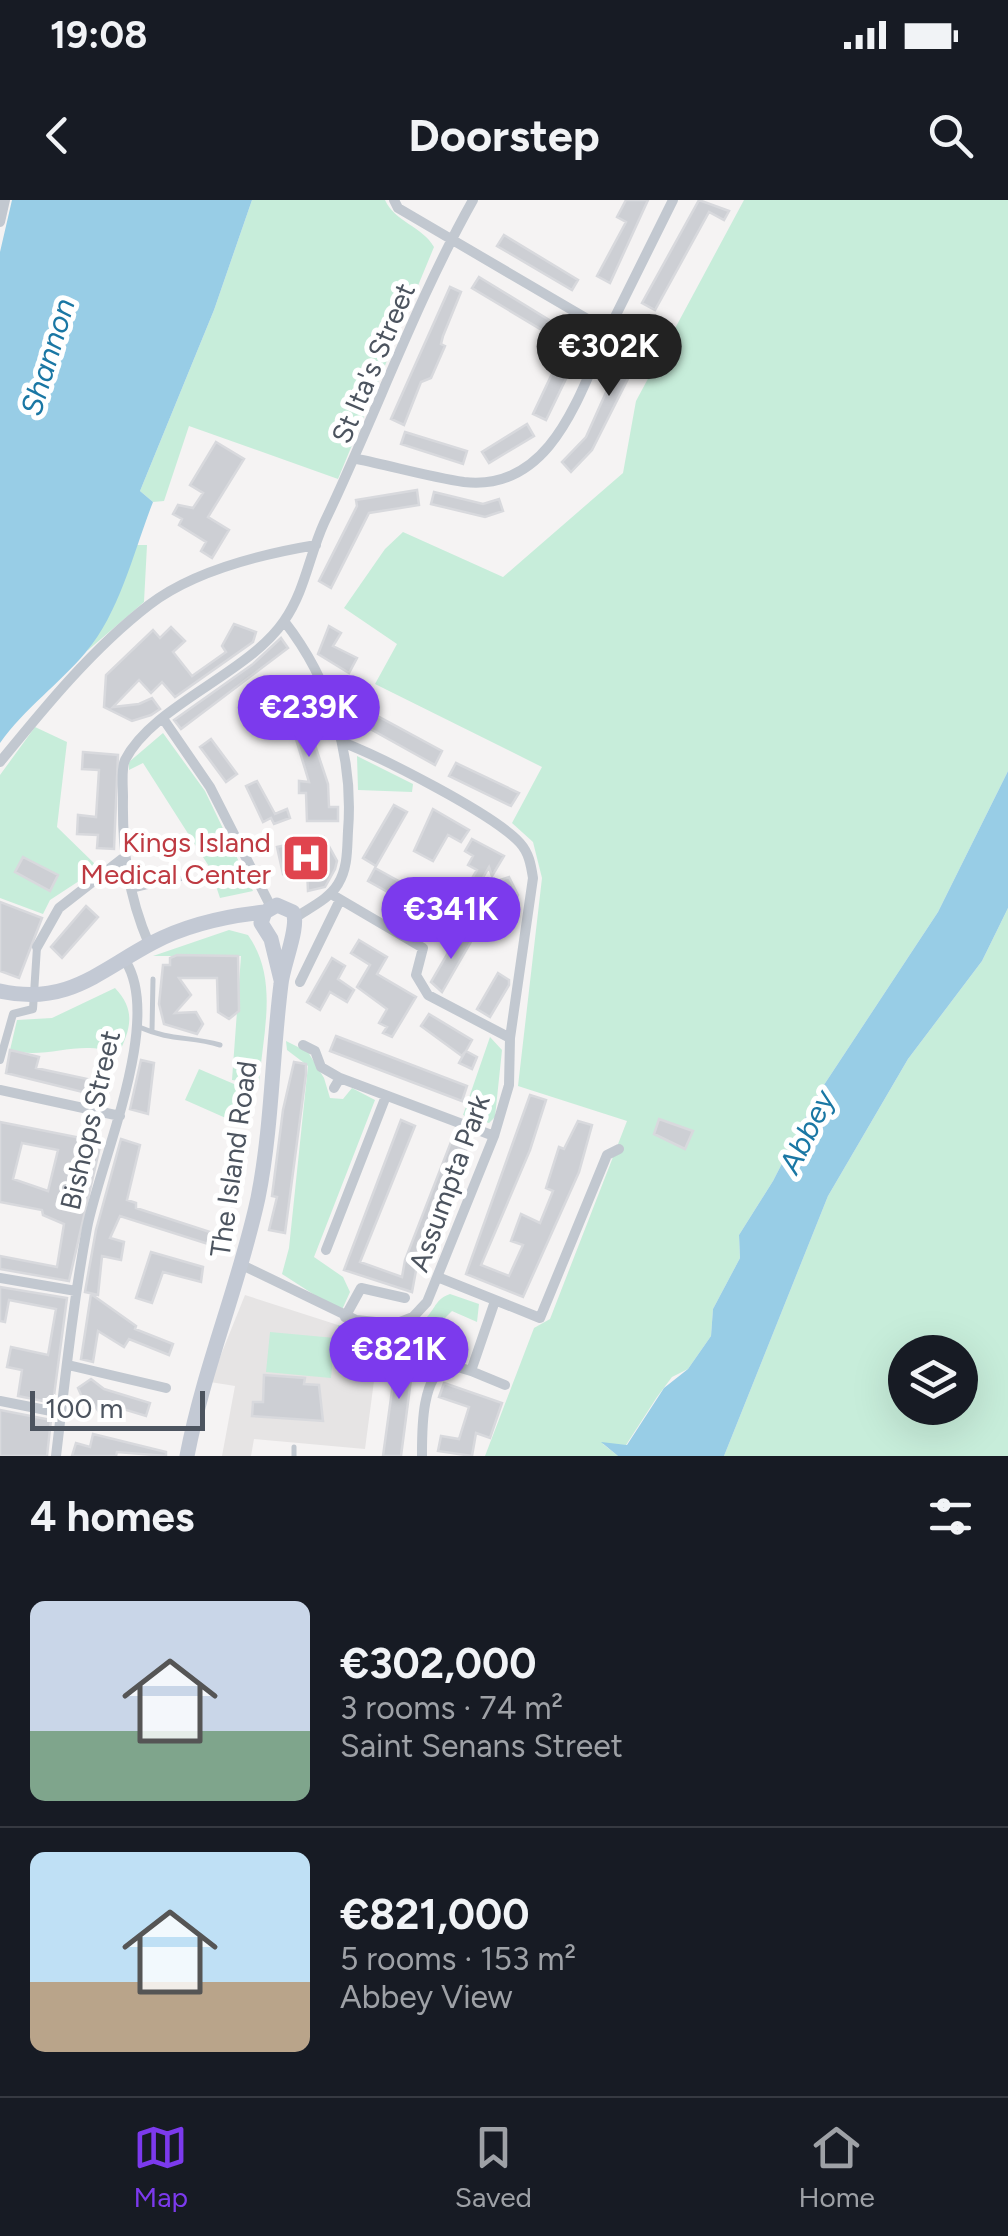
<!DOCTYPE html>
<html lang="en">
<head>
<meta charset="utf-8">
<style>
	body { margin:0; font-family:Figtree,sans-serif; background:#20242c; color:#f1f3f6; height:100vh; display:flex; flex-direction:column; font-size:38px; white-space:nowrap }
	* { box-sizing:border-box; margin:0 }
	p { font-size:32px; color:#9ea1a6 }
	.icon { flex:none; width:55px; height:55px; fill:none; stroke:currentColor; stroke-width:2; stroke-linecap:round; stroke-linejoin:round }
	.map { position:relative; height:1256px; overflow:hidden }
	.drawer { display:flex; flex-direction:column; background:#171b24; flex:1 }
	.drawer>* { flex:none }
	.fabs { position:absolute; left:888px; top:1135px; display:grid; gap:20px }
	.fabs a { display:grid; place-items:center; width:90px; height:90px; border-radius:50%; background:#171b24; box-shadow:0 10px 40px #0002; font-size:50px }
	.scale { position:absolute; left:30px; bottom:25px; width:175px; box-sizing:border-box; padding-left:10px; border:5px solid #4c545f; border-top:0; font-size:28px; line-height:35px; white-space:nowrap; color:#4c545f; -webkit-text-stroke:8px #fff; paint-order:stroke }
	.price { position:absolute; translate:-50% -85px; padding:0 22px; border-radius:35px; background:#7c3aed; color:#fff; font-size:32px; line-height:65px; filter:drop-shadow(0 2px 5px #0008) }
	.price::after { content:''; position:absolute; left:50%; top:60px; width:30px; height:22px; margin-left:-15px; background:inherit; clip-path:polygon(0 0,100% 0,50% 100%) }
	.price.selected { background:#222; color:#fff }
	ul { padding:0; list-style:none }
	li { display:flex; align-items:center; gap:30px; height:250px; padding:0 30px }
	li+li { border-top:2px solid #363941 }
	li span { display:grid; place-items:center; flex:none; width:280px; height:200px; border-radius:15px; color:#555 }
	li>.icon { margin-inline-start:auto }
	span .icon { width:120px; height:120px; fill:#fffc; stroke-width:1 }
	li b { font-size:42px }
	h2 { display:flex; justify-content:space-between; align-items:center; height:120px; padding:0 30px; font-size:42px }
	.status { display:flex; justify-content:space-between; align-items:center; height:70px; padding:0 50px; background:#171b24; direction:ltr }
	.status svg { height:28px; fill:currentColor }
	header { display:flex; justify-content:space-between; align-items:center; height:130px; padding:0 30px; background:#171b24; font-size:45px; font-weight:700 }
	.tab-bar { display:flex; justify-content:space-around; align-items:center; height:140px; border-top:2px solid #363941; background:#171b24; font-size:28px; color:#9ea1a6 }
	.tab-bar a { display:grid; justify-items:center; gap:5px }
	.tab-bar .selected { color:#7c3aed }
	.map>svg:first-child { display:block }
</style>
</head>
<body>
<div class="status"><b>19:08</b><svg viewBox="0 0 49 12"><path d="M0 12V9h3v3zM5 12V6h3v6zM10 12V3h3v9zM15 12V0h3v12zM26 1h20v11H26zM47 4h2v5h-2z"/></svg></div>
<header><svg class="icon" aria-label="back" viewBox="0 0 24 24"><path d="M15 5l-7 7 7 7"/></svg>Doorstep<svg class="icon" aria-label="search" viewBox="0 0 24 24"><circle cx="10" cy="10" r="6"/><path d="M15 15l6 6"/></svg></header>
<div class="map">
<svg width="1008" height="1256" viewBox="0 0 1008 1256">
	<rect width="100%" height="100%" fill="#f5f3f3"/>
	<path fill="#e6e4e4" d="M245,1095L338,1125L337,1136L379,1143L365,1249L254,1239L251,1256H222L235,1186L210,1182Z"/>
	<path fill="#c7edda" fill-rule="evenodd" d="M252,0H385C395,22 422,26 434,47L338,279L189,226L164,301L153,302L140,291L214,110Z
		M744,0H1008V571L938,712L816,897L773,981L739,1035L740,1058L713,1109L711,1136L688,1169L672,1177L657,1197L626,1245L603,1244L618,1256H485L534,1128L550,1119L627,921L518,886L542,678L533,642L512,623L542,567L375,484L397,444L344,408L385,349L403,332L503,377L623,273L636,201Z
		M136,345H147L144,402L87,451L111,412Z
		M35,527L67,542L57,627L99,668L50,700L43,714L0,698V575Z
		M163,533L205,591L253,691L220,698L210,668L143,563L129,570V562Z
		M357,556L413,584L412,592L358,590Z
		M1008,708V1256H724L828,996L908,859L982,761ZM905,1152H960V1208H905Z
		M229,730L248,735C279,779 263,832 259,883L232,880L241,756H153Z
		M115,788C137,811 130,830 118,855C82,837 47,861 10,850L17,820L52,818Z
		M490,837L502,850L495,917L489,923L463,915Z
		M286,841L308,852L324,878L330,898L343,899L352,888L375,900L314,1057L343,1077L350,1092L341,1112L282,1074L289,1048L308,866L287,850Z
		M199,869L241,887L228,919L185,900Z
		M450,1094L479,1104L477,1122L452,1111L418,1145L336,1136L338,1125C364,1127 406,1137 427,1117C436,1107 436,1099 450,1094Z
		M270,1132L335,1138L331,1178L266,1172Z"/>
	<path fill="#98cde6" d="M12,0H252L214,110L140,291L153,302C134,350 120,412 86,452C59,484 25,508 0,543V52Z
		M1008,571V708L982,761L908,859L828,996L724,1256H618L601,1242L627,1245L664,1188L688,1169L711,1136L713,1109L740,1058L739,1035L773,981L816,897L938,712Z"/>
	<path fill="#cdcfd4" stroke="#d8d9dd" stroke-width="2.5" fill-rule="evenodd" d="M626,0H648L610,83L597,76L626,22L617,17Z
		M699,0L729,11L724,20L709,12L655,110L642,103Z
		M504,35L578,80L572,90L497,46Z
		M479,77L564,129L570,119L583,127L574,143L578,145L572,157L576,158L546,220L533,214L559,159L554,157L560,147L552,143L555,138L472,88Z
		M450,87L461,92L443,136L441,144L445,146L431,178L421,182L404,225L391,219Z
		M634,130L649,137L592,250L571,272L562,262L586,237Z
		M527,224L534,236L489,263L482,252Z
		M405,232L467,251L463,264L401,244Z
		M216,242L244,259L208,317L229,330L212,358L201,351L206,342L179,325L182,319L173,314L178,305L193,308L203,293L190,285Z
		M417,290L419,305L369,313L331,388L319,381L357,306L356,300Z
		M434,292L483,304L499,299L503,311L485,317L431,304Z
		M234,424L256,432L253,442L175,497L162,482L151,493L139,480L113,507L139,504L152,498L160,509L151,515L132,521L104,507L106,475L153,430L160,438L171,427L185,441L173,452L192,476L226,452L222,446Z
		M329,426L341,433L333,446L357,458L349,473L318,454Z
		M281,438L288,448L181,529L174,520L253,464Z
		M293,479L328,584L329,607H338V621H307L306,593H299V581L309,582L279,483Z
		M350,479L361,507L442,551L435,565L356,521L358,517L349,512L338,484Z
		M211,539L237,574L226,582L200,547Z
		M83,552L118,555L114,649L97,648L98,635L77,634L78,615L96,617L99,570L82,569Z
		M456,563L519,593L511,606L449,576Z
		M257,581L275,614L287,609L290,618L274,624L271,618L263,622L246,586Z
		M394,605L407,612L376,666L363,658Z
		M433,609L469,630L461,642L448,635L433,661L414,651Z
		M324,637L337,661L335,669L325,687L308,691L307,670L283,674L277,647L300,642L307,662V641Z
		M472,639L504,656L492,676L489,667L476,690L468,685L477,670L468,665L473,656L465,651Z
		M23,657L58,675L50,691L15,672Z
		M375,668L464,717L456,730L368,681Z
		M509,677L518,695L508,713L495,705L499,697L494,682Z
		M0,702L42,718L19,778L0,771Z
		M86,706L98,717L62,758L51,747Z
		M460,732L472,740L442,792L431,782Z
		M359,740L387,757L377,774L416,797L392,837L383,833L387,827L379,823L387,809L357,787L370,765L351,753Z
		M177,755L238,756L239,811L229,819L218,812L217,778H179L191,795L175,813L196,812L203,824L197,834L164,824L159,804L163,765H170V758Z
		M332,758L345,766L338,779L354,790L347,802L330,792L320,810L307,802Z
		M498,773L509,780V785L490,817L477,809Z
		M429,814L472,840L466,851L477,857L472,869L459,863L465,852L462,856L421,826Z
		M336,836L467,886L462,901L330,851Z
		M10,850L39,857L36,868L110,884L107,898L6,873Z
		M141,860L154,863L148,914L130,909Z
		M294,862L306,864V874L285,1033L269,1030L277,997L272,996L283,910Z
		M530,895L546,900L530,950L481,1065L509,1076L523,1045L511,1041L521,1014L540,1023L553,991L546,988L559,947L564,949L578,921L592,925L579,972L523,1097L466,1074Z
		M659,919L693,931L685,949L654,934Z
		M401,920L415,926L360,1062L402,1077L405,1060L451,942L467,948L417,1065L412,1092L344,1070Z
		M0,922L101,942L69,1081L0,1069V1056L57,1067L64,1024L43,1015L42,1010L0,1002ZM22,943L58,950L48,991L13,979Z
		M121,939L140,945L127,1000L136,1003V1008L222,1036L221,1048L120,1016L110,1038L124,1042L121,1060L102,1056L98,1095L85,1092L86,1086L96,1030Z
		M151,1052L203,1067L201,1082L163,1072L152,1103L136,1098Z
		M0,1087L67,1098L53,1203L18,1196L22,1170L7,1167L11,1147L48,1155L56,1109L9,1100L5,1122L0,1121Z
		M91,1094L136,1126L135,1129L173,1144L169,1155L129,1139L124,1147L98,1131L93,1162L81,1159Z
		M398,1147L415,1149L401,1256H383Z
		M264,1175L305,1178L304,1184L319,1185L323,1221L252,1216L253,1202H263Z
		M91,1179L104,1189L150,1203L146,1216L110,1205L99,1212L92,1202L86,1206L78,1188Z
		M444,1183L502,1203L490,1238L476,1233L472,1256L438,1251L441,1236L459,1239L469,1207L439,1197Z
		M0,1210L51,1220L47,1256H0Z
		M93,1234L166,1252V1256L117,1252L116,1256H72L76,1243L90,1247Z"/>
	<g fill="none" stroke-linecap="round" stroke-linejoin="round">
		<path stroke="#c2c8d0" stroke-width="5" d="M133,690L183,678
			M139,827C171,841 190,836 220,845
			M152,831L153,779
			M294,1256V1247"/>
		<path stroke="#c2c8d0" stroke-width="8" d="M0,860L13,814L33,809L37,747"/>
		<path stroke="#c2c8d0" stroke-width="10" d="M394,0L398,8L608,131L673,0
			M0,22L5,0
			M357,259C392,266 429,277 464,282C552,292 579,194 608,131
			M284,421C331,481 354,556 348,631C347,649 348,668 338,684C329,699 311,707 296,717
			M164,520L210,587L271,707
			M0,562C44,508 93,448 149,405C193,371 262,354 316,345
			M331,694L423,748L416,775L428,795L510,838
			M149,744C128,695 122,650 123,597C123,586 121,569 125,560C153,505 248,474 284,421C305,391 309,356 324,323C375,217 415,103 473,0
			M37,747L59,708L122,659
			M300,782L339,702
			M303,845L315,851L321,867L340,878
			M334,888L340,878L494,936
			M0,890L120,916
			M326,1050L386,896
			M242,1065L356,1120L395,1124L413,1117L427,1102L494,936L509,885L510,838L533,678C531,665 529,653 520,643C494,614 381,557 342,542
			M0,1078L76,1091
			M440,1078L540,1118L607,955L619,949
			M345,1117L361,1088L405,1098
			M68,1165L166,1188
			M471,1171L505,1185
			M0,1201L61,1213
			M56,1256C65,1180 73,1103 87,1028C100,961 163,822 126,762
			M422,1256C422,1230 421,1177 448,1164L471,1171L495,1101"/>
		<path stroke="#c3c9d4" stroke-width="15" d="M0,791C67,806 99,771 152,743C188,724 225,716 265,712
			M187,1256C204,1167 239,1086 258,998C272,928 272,855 281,784C283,764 300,726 293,712L277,705L265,712L261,723L271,739L281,780"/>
	</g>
	<defs>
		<g id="hospital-square" transform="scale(2.5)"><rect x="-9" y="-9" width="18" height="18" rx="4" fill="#e0444e" stroke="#fff"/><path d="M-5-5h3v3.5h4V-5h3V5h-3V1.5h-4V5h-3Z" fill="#fff"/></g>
	</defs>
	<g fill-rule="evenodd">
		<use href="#hospital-square" x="306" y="658"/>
	</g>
	<g text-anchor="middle" stroke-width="10" stroke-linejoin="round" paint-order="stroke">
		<g font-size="28" fill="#4c545f" stroke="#fff">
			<text transform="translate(373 163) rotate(-67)" y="10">St Ita's Street</text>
			<text transform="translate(90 920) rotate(-77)" y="10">Bishops Street</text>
			<text transform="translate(233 959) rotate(-82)" y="10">The Island Road</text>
			<text transform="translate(449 983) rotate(-70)" y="10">Assumpta Park</text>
		</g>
		<g font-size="28" fill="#be3a42" stroke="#fff" text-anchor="end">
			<text x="271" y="652">Kings Island<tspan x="271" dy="32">Medical Center</tspan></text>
		</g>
		<g font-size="30" font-style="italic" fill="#1a77a4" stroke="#fff">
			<text transform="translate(48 157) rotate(-73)" y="10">Shannon</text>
			<text transform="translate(807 932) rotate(-64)" y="10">Abbey</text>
		</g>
	</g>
</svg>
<div class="fabs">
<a><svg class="icon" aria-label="layers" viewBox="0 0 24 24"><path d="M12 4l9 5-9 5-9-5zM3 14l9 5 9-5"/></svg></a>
</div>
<div class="scale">100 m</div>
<b class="price selected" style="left:609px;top:199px">€302K</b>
<b class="price" style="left:309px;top:560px">€239K</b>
<b class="price" style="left:451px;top:762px">€341K</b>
<b class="price" style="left:399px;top:1202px">€821K</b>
</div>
<section class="drawer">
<h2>4 homes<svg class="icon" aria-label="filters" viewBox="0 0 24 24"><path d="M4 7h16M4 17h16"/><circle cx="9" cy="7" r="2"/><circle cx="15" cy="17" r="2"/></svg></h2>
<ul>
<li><span style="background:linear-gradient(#c9d6e8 65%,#7fa58c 0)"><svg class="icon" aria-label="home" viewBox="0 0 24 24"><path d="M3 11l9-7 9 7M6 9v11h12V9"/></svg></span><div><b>€302,000</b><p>3 rooms · 74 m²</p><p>Saint Senans Street</p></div></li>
<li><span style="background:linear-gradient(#bfe0f5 65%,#b9a48a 0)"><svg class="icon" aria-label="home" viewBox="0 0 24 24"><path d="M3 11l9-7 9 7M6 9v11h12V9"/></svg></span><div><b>€821,000</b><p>5 rooms · 153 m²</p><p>Abbey View</p></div></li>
</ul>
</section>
<nav class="tab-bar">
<a class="selected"><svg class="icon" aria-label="map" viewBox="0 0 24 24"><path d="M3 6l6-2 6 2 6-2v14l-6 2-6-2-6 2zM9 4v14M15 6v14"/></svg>Map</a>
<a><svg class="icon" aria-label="saved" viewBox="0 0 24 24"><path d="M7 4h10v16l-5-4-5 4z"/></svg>Saved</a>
<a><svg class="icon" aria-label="home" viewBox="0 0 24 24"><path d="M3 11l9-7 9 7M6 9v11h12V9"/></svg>Home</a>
</nav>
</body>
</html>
